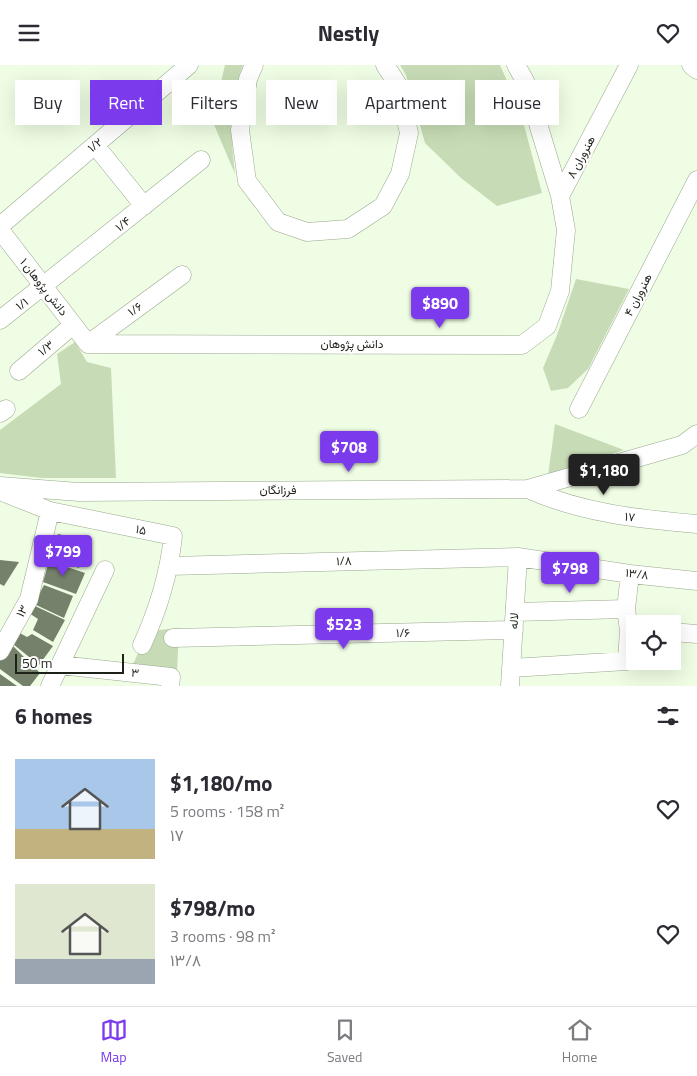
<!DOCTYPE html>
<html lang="en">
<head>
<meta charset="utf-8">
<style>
	body { margin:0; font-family:"Titillium Web",Vazirmatn,sans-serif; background:#f2f2f3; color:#2b2b33; height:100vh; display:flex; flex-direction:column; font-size:19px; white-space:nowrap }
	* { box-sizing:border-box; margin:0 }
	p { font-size:16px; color:#7c7c81 }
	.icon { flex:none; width:28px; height:28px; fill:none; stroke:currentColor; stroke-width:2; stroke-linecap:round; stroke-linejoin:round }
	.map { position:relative; height:621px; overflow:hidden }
	.panel { display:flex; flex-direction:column; background:#fff; flex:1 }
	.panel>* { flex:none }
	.top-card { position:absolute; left:15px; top:15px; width:668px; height:45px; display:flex; gap:10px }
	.controls { position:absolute; left:626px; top:550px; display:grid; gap:10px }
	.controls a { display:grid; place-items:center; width:55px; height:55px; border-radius:0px; background:#fff; box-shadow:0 5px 20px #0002; font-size:25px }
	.scale { position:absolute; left:15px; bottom:12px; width:109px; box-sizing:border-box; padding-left:5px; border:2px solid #1d2219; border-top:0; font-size:14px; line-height:18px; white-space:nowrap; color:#1d2219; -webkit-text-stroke:4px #fff; paint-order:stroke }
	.price { position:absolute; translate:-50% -42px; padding:0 11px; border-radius:5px; background:#7c3aed; color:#fff; font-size:16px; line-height:32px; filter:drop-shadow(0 1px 2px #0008) }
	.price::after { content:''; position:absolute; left:50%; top:30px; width:15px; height:11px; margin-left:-8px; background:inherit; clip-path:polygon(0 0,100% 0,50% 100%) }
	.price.current { background:#222; color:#fff }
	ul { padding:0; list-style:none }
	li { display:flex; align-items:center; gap:15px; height:125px; padding:0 15px }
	li span { display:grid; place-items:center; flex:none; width:140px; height:100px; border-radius:0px; color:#555 }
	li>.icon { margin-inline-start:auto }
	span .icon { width:60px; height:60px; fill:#fffc; stroke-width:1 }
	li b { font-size:21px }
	h2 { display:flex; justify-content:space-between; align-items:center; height:60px; padding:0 15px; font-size:21px }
	.pill { padding:0 18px; border-radius:0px; background:#fff; box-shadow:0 5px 20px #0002; font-size:18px; line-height:45px }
	.pill.current { background:#7c3aed; color:#fff }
	header { display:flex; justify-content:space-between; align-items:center; height:65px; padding:0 15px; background:#fff; font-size:22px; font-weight:700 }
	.tab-bar { display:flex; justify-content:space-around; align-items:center; height:70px; border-top:1px solid #e1e1e2; background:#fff; font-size:14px; color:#7c7c81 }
	.tab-bar a { display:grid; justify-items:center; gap:2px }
	.tab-bar .current { color:#7c3aed }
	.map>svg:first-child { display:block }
</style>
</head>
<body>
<header><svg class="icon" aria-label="menu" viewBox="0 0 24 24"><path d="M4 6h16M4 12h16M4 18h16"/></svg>Nestly<svg class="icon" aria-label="heart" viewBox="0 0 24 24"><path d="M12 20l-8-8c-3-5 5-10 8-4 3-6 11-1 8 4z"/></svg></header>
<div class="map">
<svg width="697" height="621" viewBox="0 0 697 621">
	<rect width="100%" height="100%" fill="#effde4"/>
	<path fill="#c7dcb6" d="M225,0H243C227,41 231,66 235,109L212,55Z
		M400,0H500L520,45L542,128L497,141L461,113L425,78L406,10Z
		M576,214L629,224L588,304L568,323L551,326L543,303L557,270Z
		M75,277L87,297L111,303L116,413H42L0,408V365L61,319L57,289Z
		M555,359L624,385L548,411Z
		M179,563L177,608L132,601L149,566Z"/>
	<path fill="#75816b" d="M58,469L87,475L79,503L49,491Z
		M0,495L19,497L4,521L0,519Z
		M49,496L85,508L76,529L43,517Z
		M44,520L73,531L64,553L34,539Z
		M35,541L65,555L53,577L33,565L38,554L29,548Z
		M18,567L27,572L32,569L53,581L39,600L13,579Z
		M13,581L40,608L30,621H23L0,604V596Z
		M0,609L17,621H0Z"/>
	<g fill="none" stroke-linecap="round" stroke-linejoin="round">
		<g stroke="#9aa78f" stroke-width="19">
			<path id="minor" d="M254,0L248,14L240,65L247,116L278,157L307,167L348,164L383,141L400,109L409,68L398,20L385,0
				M691,0L697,5
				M95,80L144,141
				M560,131L629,0
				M0,161L189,0
				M0,165L88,279
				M0,255L201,95
				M88,279L522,280L547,261L560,226L566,165L560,131L525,16L516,0
				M88,279L182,210
				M19,306L73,260
				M579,344L697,115
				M0,348L6,344
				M0,421L79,427L528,424L682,380L697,369
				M528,424C581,448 639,454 697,459
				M0,426L50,446L173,471C169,509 158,545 142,580
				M170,501L518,492L630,509L697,516
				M515,547L626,544
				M672,567L697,569
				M173,573L514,565
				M0,586L29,534L50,446
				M60,600L171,612L170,621
				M511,603L627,596L629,565L626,544L630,509
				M50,621L105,505
				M510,621L518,492"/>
		</g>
		<use href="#minor" stroke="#fff" stroke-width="18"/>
	</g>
	<g text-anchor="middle" stroke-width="4.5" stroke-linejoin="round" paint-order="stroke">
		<g font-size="12" fill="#1d2219" stroke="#fff">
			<text transform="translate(95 80) rotate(-40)" y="4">۱/۲</text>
			<text transform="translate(581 92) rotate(-62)" y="4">هنروران ۸</text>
			<text transform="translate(123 159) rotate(-39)" y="4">۱/۴</text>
			<text transform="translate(44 222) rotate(52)" y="4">دانش پژوهان ۱</text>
			<text transform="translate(638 230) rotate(-63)" y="4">هنروران ۴</text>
			<text transform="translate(22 239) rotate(-37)" y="4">۱/۱</text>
			<text transform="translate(135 244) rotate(-36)" y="4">۱/۶</text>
			<text x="352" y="283">دانش پژوهان</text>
			<text transform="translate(46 283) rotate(-40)" y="4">۱/۳</text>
			<text x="278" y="429">فرزانگان</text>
			<text transform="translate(630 452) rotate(6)" y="4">۱۷</text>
			<text transform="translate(141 465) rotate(12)" y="4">۱۵</text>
			<text transform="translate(344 496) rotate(-1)" y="4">۱/۸</text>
			<text transform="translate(637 509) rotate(7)" y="4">۱۳/۸</text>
			<text transform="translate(22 546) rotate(-61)" y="4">۱۳</text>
			<text transform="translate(514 556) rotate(-86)" y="4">لاله</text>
			<text transform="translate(403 568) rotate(-1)" y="4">۱/۶</text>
			<text transform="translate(135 608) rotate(6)" y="4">۳</text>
		</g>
	</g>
</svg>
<div class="controls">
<a><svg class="icon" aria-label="locate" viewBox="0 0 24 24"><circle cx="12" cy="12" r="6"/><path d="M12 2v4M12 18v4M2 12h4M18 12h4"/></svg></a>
</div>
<div class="scale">50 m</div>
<b class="price" style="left:440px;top:264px">$890</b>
<b class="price" style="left:349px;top:408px">$708</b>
<b class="price current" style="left:604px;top:431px">$1,180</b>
<b class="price" style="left:63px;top:512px">$799</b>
<b class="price" style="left:570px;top:529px">$798</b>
<b class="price" style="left:344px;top:585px">$523</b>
<div class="top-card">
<a class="pill">Buy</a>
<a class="pill current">Rent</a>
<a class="pill">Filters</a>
<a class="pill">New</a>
<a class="pill">Apartment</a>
<a class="pill">House</a>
</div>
</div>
<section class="panel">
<h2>6 homes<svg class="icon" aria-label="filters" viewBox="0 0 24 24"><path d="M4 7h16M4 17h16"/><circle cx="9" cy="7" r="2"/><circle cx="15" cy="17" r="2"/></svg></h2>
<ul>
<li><span style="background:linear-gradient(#a9c7e8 70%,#c2b280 0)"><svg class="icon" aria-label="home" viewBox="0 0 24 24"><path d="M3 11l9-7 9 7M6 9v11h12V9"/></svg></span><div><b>$1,180/mo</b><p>5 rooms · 158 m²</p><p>۱۷</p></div><svg class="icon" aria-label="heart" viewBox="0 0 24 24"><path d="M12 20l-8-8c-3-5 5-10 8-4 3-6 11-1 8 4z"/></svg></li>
<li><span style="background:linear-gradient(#dfe7d0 75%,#9aa5b1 0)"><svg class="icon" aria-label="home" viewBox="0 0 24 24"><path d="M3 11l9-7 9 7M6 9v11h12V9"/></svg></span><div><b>$798/mo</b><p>3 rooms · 98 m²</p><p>۱۳/۸</p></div><svg class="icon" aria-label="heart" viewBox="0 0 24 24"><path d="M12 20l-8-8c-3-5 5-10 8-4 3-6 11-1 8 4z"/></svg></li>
</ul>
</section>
<nav class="tab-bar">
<a class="current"><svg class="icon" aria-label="map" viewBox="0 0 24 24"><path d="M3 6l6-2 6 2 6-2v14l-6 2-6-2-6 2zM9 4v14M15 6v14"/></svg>Map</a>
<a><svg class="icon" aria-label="saved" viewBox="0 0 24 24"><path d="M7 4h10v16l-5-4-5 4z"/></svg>Saved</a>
<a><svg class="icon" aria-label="home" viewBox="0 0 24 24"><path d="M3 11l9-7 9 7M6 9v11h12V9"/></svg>Home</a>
</nav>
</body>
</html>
